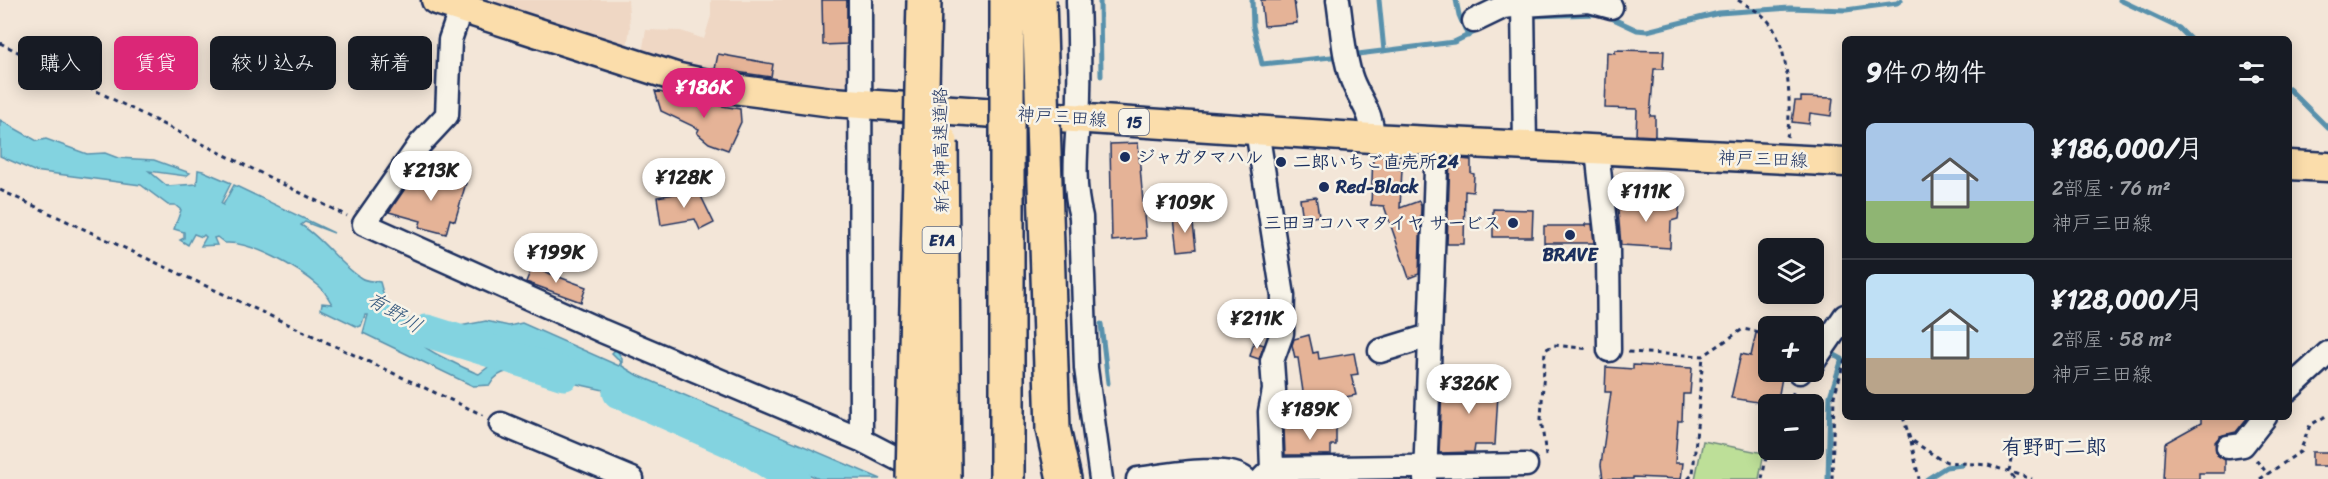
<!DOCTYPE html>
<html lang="ja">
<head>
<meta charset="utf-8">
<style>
	body { margin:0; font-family:Sriracha,"Klee One",sans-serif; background:#242831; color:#f1f3f6; height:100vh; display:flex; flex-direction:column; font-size:22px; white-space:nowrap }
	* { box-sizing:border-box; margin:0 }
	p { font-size:20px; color:#9ea1a6 }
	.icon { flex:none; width:33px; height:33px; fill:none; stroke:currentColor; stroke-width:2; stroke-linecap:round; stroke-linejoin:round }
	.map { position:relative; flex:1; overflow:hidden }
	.drawer { position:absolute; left:1842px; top:36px; width:450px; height:384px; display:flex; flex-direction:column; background:#171b24; border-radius:9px; box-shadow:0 3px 15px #0003 }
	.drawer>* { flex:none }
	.hud { position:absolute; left:18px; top:36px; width:570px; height:54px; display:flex; gap:12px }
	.tools { position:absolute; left:1758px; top:238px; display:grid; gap:12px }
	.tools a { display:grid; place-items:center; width:66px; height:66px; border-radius:9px; background:#171b24; box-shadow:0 3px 15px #0003; font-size:30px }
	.price { position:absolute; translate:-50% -51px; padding:0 14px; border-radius:21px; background:#fff; color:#222; font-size:20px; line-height:39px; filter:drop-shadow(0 2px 3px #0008) }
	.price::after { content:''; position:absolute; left:50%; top:36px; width:18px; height:14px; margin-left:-9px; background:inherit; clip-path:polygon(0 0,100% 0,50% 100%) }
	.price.on { background:#db2777; color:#fff }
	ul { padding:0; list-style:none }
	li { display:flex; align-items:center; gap:18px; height:150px; padding:0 24px }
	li+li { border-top:2px solid #363941 }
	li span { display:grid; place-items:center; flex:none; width:168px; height:120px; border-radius:9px; color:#555 }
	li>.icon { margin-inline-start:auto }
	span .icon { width:72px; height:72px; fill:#fffc; stroke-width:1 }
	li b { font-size:26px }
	h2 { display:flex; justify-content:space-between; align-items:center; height:72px; padding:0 24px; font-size:26px }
	.chip { padding:0 21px; border-radius:9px; background:#171b24; box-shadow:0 3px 15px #0003; font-size:21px; line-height:54px }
	.chip.on { background:#db2777; color:#fff }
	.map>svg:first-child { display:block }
</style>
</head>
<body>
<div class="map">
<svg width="2328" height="479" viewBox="0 0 2328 479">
	<rect width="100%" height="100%" fill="#f3e6d8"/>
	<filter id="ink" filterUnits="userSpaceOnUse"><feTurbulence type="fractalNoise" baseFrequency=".0167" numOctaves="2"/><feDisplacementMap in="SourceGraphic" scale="12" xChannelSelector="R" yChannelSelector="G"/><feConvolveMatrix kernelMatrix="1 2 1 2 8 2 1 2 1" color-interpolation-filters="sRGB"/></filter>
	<g filter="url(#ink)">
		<path fill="#efd7c4" d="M483,0H628L630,27L627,48Z
			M711,0H852L851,80L841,89L781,83L730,74L642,53L646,30L681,31L704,39L711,16Z"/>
		<path fill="#bddf98" stroke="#6c877b" stroke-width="1.5" d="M1703,441L1764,453L1759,479H1695Z"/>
		<path fill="#83d3e0" stroke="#5991ac" stroke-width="1.5" fill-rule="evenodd" d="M0,120L37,141L46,139L87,154L105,153L118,158L154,160L190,173L186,176L149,171L167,186L197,184L198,170L203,171L231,183L221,203L223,205L234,185L334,233L305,222L301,225C324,239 339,264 361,278C367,282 373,280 380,282L385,300L414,324L430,331L443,334L460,326L486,321L509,326L522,323L619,366L621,362L612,353L616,349L622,358V366L635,374L881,479H819L686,419L608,391L568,382H556L548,373C527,372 500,364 490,385L473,386L363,333L368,315H365L361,326L358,327L321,309L322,303L332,304C328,298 325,291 319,286C298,268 252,241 225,243L217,237L214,238L217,245L201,246L206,237L204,235L202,237L194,234L188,245L180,240L184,238V232L174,229L181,210L175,205H168L141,185L34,171L0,156ZM459,344H496L539,357L540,361L536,362L527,358L518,364L495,362L479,374C470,371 428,351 424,346L449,349Z"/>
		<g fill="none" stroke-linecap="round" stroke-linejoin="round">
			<path stroke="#5991ac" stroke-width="5" d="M1100,0L1101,76
				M1252,0L1253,26L1262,64L1341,56
				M1379,0L1384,51
				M1456,0L1459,15L1468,36
				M2120,0L2179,28L2190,39
				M1530,16L1598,14
				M1607,16L1637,30L1647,31L1719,13L1790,8L1846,10L1897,3L1901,0
				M1350,55L1454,42L1481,29
				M2289,89L2328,128
				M1101,324L1108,383
				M1828,479L1830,396L1842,359L1831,353
				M1927,479L1946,467L1962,465"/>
			<path stroke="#83d3e0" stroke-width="33" d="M427,331L564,374
				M619,392L750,450L794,479"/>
		</g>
		<path fill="#e5b397" stroke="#1b2f5e" stroke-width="1.5" d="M822,0H847V44L823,45Z
			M1261,0H1294L1297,23L1264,26Z
			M1615,50L1664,51L1663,69H1654L1650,116H1655V136L1636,135L1637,109L1605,108L1607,52L1615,53Z
			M718,54L773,64L771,77L715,69Z
			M655,91L681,97L709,109L711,104L740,109L741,122L728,150L709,143L697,133L699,129L661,111Z
			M1801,97L1833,98L1831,116L1810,113L1809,124L1792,122L1795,101H1801Z
			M1138,143L1146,238L1112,241L1110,144Z
			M1373,155L1396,156V160H1399L1398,169H1402L1400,208L1419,201L1421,206L1419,274L1409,278L1384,206L1371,205Z
			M1450,158L1471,160V173L1474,174L1473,192L1465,191L1464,244H1447Z
			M415,174L436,180L438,175L466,183L455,221L450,219L446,234L419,227L421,221L389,212Z
			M698,190L714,223L700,230L695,219L661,225L657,197Z
			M1316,197L1319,216L1303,219L1300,199Z
			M1617,199L1680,203L1678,219L1671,221L1670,248L1621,245Z
			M1493,209L1533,210L1532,237H1493Z
			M1192,216L1196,249L1178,251L1174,218Z
			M1585,224H1592L1594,243H1544V226H1585Z
			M532,267L586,287L581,302L526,282Z
			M1756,333L1768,336V372H1783L1777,405L1731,398L1741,354L1751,356Z
			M1309,335L1313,353L1318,352L1319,359L1354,353L1358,374L1351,375L1356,395L1305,405L1298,358H1295L1292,345L1294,339Z
			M1254,342L1264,345L1259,359L1250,356Z
			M1633,365L1692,368L1690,394H1683L1682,421H1678L1675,463H1683L1681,479L1633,477V479H1603L1601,465L1611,392H1605L1606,367L1633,369Z
			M1459,376L1499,377L1495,445H1475L1474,452L1439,453L1442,390L1459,391Z
			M2201,417H2248L2236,432L2220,436L2215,442L2217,455L2225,460V473H2199V479H2163L2165,443L2201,423Z
			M1336,426V445H1331V455H1285L1284,428Z
			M2312,452H2328V466H2312Z"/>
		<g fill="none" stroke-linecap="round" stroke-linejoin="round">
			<g stroke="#1b2f5e" stroke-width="27">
				<path id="minor" d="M860,0L861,440
					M1078,0C1079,31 1080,62 1079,93C1079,134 1070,175 1081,217L1086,368L1101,479
					M1338,0C1342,25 1343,56 1352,80C1360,101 1374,114 1372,138
					M461,8L450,40L447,115L420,144L364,224L602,331L861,440L925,473
					M1474,21L1503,7L1523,5
					M1257,130L1283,296L1282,333L1272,361L1274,390L1270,412L1272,469
					M1525,147L1523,5L1589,1L1611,7
					M1597,151L1608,250L1609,350
					M1380,351L1429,336
					M1814,361L1845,316
					M1799,372H1800
					M2289,389L2328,353
					M501,424L632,479
					M2228,447L2243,445L2265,417
					M1263,478L1272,469L1526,465
					M1138,479C1163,476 1226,463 1245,479
					M1425,479L1437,141"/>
			</g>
			<g stroke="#1b2f5e" stroke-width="33">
				<path id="major" d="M436,0L679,78L726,88L832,102L1372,138L1845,162
					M2289,165L2328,167"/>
			</g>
			<g stroke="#1b2f5e" stroke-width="38">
				<path id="highway" d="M1053,429L1064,479"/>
			</g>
			<path stroke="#1b2f5e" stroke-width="3" stroke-dasharray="4.5 4.5" stroke-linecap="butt" d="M1738,0C1749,7 1761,12 1769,22C1789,48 1792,106 1787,137
				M0,43L347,216
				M0,190L483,415
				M1628,352L1703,356L1743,329L1768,334
				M1789,405L1794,390
				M1903,417L1910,439L1938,458L1947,462L1988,465L2032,479
				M1911,441L1919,479
				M1546,456L1541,419L1545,350L1554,345L1589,349
				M2011,458L2009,472L2014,479
				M2256,460L2268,474
				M1688,479L1693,474L1703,356
				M1762,479L1768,447
				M1832,479L1834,396L1845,360
				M2260,479L2300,452L2310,425L2328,415"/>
			<use href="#minor" stroke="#f7f3e8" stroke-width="22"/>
			<use href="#major" stroke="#fbddab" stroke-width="28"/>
			<use href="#highway" stroke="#fbddab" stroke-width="33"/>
			<g stroke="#1b2f5e" stroke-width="38" stroke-linecap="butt">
				<path id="highway-bridge" d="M1007,0V479
					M1039,0L1053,429
					M941,142L944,479
					M913,479L924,0"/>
			</g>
			<use href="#highway-bridge" stroke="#fbddab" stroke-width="33"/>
		</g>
	</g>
	<g fill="#1b2f5e" stroke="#f7f3e8" stroke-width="2">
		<circle cx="1125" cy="157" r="6"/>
		<circle cx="1281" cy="162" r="6"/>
		<circle cx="1324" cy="187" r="6"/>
		<circle cx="1513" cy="223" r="6"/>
		<circle cx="1570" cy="235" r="6"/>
	</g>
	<g text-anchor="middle" stroke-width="5" stroke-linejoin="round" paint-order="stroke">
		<g fill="#f7f3e8" stroke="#5d6a87" stroke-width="1.5">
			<rect x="1119" y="109" width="30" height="26" rx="4.5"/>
			<rect x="922.5" y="227" width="39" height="26" rx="4.5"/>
		</g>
		<g font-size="16" font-weight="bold" fill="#1b2f5e">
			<text x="1134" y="128">15</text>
			<text x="942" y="246">E1A</text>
		</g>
		<g font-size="18" fill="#1b2f5e" stroke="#f7f3e8">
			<text transform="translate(1062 117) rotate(4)" y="6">神戸三田線</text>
			<text transform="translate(941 150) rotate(-91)" y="6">新名神高速道路</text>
			<text transform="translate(1763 159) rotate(2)" y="6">神戸三田線</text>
		</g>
		<g font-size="18" font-weight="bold" fill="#1b2f5e" stroke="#f7f3e8" text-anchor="start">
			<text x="1137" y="163">ジャガタマハル</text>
			<text x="1293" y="168">二郎いちご直売所24</text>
			<text x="1336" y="193">Red-Black</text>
			<text x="1501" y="229" text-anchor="end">三田ヨコハマタイヤ サービス</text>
			<text x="1570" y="261" text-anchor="middle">BRAVE</text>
		</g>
		<g font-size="20" font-style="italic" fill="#35587e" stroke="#f7f3e8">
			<text transform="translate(395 312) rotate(31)" y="7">有野川</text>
		</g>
		<g font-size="21" font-weight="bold" fill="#1b2f5e" stroke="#f7f3e8">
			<text x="2054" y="454">有野町二郎</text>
		</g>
	</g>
</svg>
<div class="tools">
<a><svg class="icon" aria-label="layers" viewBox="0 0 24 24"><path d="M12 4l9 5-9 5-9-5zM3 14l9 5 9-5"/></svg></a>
<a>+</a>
<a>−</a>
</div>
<b class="price on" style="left:704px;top:119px">¥186K</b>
<b class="price" style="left:431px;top:202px">¥213K</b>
<b class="price" style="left:684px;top:209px">¥128K</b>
<b class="price" style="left:1646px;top:223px">¥111K</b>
<b class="price" style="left:1185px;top:234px">¥109K</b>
<b class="price" style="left:556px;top:284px">¥199K</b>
<b class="price" style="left:1257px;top:350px">¥211K</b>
<b class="price" style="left:1469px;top:415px">¥326K</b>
<b class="price" style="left:1310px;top:441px">¥189K</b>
<div class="hud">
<a class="chip">購入</a>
<a class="chip on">賃貸</a>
<a class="chip">絞り込み</a>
<a class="chip">新着</a>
</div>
<section class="drawer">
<h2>9件の物件<svg class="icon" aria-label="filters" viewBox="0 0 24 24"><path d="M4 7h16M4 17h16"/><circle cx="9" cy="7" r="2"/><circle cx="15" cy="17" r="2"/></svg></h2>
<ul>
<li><span style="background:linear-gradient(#a9c7e8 65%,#8fb573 0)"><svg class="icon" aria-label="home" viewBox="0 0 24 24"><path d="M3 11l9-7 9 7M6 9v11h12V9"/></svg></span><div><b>¥186,000/月</b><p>2部屋 · 76 m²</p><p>神戸三田線</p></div></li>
<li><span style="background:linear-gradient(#bfe0f5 70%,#b9a48a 0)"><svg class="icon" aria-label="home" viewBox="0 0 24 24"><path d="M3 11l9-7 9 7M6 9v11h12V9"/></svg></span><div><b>¥128,000/月</b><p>2部屋 · 58 m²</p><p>神戸三田線</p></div></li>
</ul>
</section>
</div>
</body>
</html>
